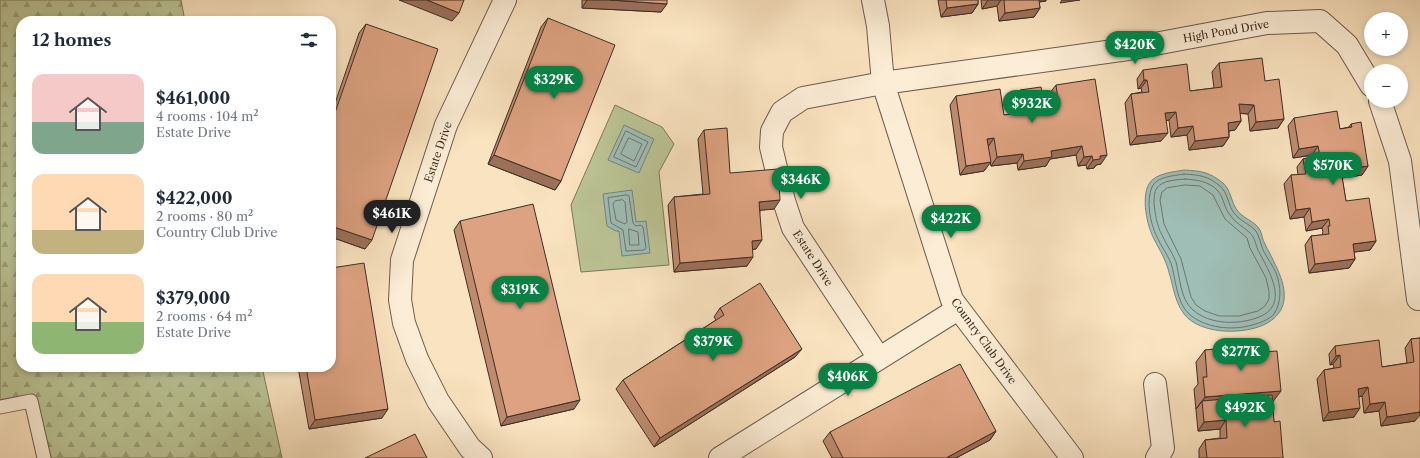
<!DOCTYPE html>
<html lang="en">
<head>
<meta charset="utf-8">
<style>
	body { margin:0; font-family:"Libre Caslon Text",serif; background:#f6f6f7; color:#1f2937; height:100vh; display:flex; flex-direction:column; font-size:15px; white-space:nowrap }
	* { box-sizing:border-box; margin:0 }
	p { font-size:13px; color:#747a83 }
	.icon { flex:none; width:22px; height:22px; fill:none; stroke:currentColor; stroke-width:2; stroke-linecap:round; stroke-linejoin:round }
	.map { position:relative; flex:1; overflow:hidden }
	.drawer { position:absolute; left:16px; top:16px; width:320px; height:356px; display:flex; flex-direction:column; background:#fff; border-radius:16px; box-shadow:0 2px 6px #0003 }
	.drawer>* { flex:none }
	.controls { position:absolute; left:1364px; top:12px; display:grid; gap:8px }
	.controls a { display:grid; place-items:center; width:44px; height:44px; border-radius:50%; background:#fff; box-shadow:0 2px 6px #0003; font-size:20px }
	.price { position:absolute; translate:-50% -34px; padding:0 9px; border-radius:14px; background:#0b8043; color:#fff; font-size:13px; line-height:26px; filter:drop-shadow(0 1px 2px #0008) }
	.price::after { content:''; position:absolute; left:50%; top:24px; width:12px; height:9px; margin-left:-6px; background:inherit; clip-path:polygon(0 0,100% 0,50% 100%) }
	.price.current { background:#222; color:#fff }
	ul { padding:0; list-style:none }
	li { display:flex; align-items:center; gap:12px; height:100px; padding:0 16px }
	li span { display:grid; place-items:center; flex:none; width:112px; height:80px; border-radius:12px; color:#555 }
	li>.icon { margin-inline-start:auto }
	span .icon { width:48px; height:48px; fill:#fffc; stroke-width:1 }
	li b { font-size:17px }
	h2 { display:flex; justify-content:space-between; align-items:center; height:48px; padding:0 16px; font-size:17px }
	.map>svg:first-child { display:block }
</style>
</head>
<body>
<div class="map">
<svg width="1420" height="458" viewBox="0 0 1420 458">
	<defs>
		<pattern id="forest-firs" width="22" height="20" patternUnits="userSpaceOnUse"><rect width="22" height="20" fill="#bbc495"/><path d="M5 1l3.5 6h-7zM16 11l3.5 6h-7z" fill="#99a079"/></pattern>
	</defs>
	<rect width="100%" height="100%" fill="#fae3c0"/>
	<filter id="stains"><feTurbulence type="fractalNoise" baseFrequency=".005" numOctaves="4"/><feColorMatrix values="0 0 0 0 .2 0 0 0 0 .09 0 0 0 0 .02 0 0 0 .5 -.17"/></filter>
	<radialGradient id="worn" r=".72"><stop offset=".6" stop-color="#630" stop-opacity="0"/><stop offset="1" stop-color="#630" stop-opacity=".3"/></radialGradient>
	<path fill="url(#forest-firs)" stroke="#7c795c" d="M0,0H181L185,21H21V367H262L282,458H44L31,401L0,407Z"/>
	<path fill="#bbc495" stroke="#7c795c" d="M615,105L662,127L674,144L659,172L669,265L581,272L571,205Z"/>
	<path fill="#9fbeb6" stroke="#78847c" d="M624,125L654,139L639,173L608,160Z
		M1184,170C1202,171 1209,172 1223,183C1231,190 1231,202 1237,210C1242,218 1255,221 1260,230C1262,234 1262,239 1265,244C1276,267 1300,302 1269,322C1249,335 1201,336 1184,314C1173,299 1173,281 1166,263C1163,255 1158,247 1154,239C1147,226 1141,197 1149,184C1155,173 1174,172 1184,170Z
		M632,190L636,222L646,221L650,253L622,256L619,231H616L607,226L603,194Z"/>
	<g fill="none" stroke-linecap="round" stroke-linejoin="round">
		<path stroke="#6e766d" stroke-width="1" d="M626,131L648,142L636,167L614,157Z
			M629,138L642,144L634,161L621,154Z
			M1184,174C1200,175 1208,176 1220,186C1228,193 1228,205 1234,213C1239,220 1249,224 1255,230C1259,234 1261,246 1264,252C1268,259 1273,266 1276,273C1281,286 1282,302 1274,314C1269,320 1259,323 1252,325C1232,331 1205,328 1189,314C1176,302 1176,279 1171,263C1167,254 1161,246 1157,237C1150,223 1146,201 1152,187C1157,176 1174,176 1184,174Z
			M1185,179C1197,180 1209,181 1218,191C1224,198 1224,208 1230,215C1235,223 1244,227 1250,233C1255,237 1256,247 1259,252C1269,271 1290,305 1259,317C1239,325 1210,325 1193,310C1180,299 1180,277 1176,262C1172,252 1166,244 1162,235C1157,226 1155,214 1154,203C1154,199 1154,192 1157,188C1162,180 1177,180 1185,179Z
			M1185,185L1200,186L1213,195L1225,219L1247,238L1250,248L1266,278L1269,291V299L1265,306L1258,311L1239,316H1219L1205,311L1196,305L1191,297L1181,259L1164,224L1160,200L1162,192L1167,188Z
			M627,195L629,196L633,223L636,226L641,225L643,227L646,248L644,250L626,251L623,230L611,223L608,198Z
			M623,200L625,202L627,222L625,224L616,220L613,204L615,201Z
			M629,229L638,232L639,245H630Z"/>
		<g stroke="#6d5b4b" stroke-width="15">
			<path id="lane" d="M0,407L31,401L44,458"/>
		</g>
		<g stroke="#6d5b4b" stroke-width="24">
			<path id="street" d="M873,0L878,26L883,83L952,300L1072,458
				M1380,101L1400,161L1418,299
				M879,358L793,228L784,201L771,147L772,131L782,112L803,98L883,83L1128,49L1267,23L1320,21L1347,45L1371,85
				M1155,384L1163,448L1157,458
				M481,458L470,448L438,401L417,359L404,323L400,300L402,260L446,125L505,0
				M720,458L958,309"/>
		</g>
		<use href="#lane" stroke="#fcedd6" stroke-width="13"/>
		<use href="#street" stroke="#fcedd6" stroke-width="22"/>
	</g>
	<path fill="#be8b6f" stroke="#3e2e24" d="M582,0H667L661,12L582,8Z
		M938,0H978V4L972,13L941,17Z
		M981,0H1046V1L1039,2L1040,8L1034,17L999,21L997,6L982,9Z
		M548,18L561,181L555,190L488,164L541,27Z
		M366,24L365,249L331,237V115L359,33Z
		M1219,63L1265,81L1284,119L1278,128L1250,131L1248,114L1240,113L1241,121L1235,130L1229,131V137L1223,146L1189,150L1187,135L1171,137L1169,120L1166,121L1161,141L1130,145L1125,103L1131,94L1142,92L1141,88L1138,89L1137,79L1143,70L1190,91L1214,88L1212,72Z
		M1056,85L1101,164L1096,165L1094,168L1087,169L1086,165L1078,166L1076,155L1050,159L1046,166L1018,170L1017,163L991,166L990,162L984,171L960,175L950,105L956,96L1004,115L1016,113L1013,99L1020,90L1045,109L1052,108L1049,94Z
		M1294,118L1340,129L1349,127L1351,124L1368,166L1362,175L1342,178L1346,201L1376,241L1370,250L1354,252L1355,259L1349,268L1309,273L1305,245L1311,236L1322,235L1323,232L1322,228L1306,231L1304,217L1290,219L1284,184L1291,175H1298L1297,167L1303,159L1313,157L1312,155L1293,158L1288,126Z
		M704,130L730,173L774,209L760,210L756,249H752L747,266L674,272L668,205L674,197L703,194L698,139Z
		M460,221L574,409L501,426L454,230Z
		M720,308L795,357L654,447L616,389L623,380L716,320L714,317Z
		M1420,338L1415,421L1381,426L1379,411L1364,413L1362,396L1359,397L1354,417L1323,421L1317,379L1324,370L1334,368L1333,364L1330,365L1329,354L1335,346L1382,367L1407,363L1405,348L1411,339Z
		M1205,350L1247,353L1272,403L1274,422L1283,458H1199V449L1205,440L1220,438V429L1198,431L1194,389L1198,384L1196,362Z
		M298,367H331L382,418L309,429Z
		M996,431L990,440L956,458H832L823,441L830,432Z"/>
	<path fill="#9b715a" stroke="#3e2e24" d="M399,0H427L459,13L452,21Z
		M587,0H610L667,4L661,12L582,8Z
		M988,0H1001L997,6L982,9Z
		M1034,0H1046V1L1032,3Z
		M1062,0H1080L1060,3Z
		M978,4L972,13L941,17L947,8Z
		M1040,8L1034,17L999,21L1005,13Z
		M1144,80H1147L1141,88L1138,89Z
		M1239,104L1254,105L1248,114L1233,113Z
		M1176,112L1169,120L1159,122L1165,113Z
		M1284,119L1278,128L1250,131L1256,122Z
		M1241,121L1235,130L1222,132L1228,123Z
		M1193,126L1187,135L1171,137L1178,128Z
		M1168,133L1161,141L1130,145L1137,136Z
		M1229,137L1223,146L1189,150L1195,141Z
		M994,138L988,147L987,139Z
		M1082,146L1076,155L1050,159L1046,166L1018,170L1024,161L1051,151Z
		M1318,146L1312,155L1293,158L1299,149Z
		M1023,154L1017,163L991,166L997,157Z
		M494,155L561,181L555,190L488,164Z
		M1107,155L1101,164L1096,165L1094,168L1087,169L1093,160L1100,156Z
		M1092,156L1086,165L1078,166L1084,157Z
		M991,162L984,171L960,175L966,166Z
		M1368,166L1362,175L1335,179L1341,170Z
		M780,200L774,209L753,211L759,202Z
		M1310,208L1304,217L1290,219L1296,210Z
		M1329,219L1322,228L1306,231L1312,222Z
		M331,226L372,240L365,249L331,237Z
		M762,240L756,249L746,250L752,241Z
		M1376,241L1370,250L1347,253L1353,244Z
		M753,257L747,266L674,272L680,263Z
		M1355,259L1349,268L1309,273L1315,264Z
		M802,349L795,357L654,447L660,438Z
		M1340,355L1333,364L1330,365L1336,356Z
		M1368,387L1362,396L1351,398L1358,389Z
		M1281,391L1272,403L1202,401L1196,409L1205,397Z
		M580,400L574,409L501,426L507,417Z
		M1385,402L1379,411L1364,413L1370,404Z
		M1360,408L1354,417L1323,421L1329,412Z
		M388,409L382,418L309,429L315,420Z
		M1420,412V415L1415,421L1381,426L1387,417Z
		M1226,420L1220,429L1198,431L1204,422Z
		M996,431L990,440L956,458H946Z"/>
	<path fill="#dda281" stroke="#3e2e24" d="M427,0H464L459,13Z
		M610,0H667V4Z
		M946,0H978V4L947,8Z
		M1004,0H1039L1040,8L1005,13Z
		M548,18L615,45L561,181L494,155Z
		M366,24L438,49L372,240L331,226V124Z
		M1262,58L1265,81L1279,79L1284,119L1256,122L1254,105L1239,104L1241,121L1228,123L1229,137L1195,141L1193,126L1178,128L1176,112L1165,113L1168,133L1137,136L1131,94L1149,92L1147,80H1144L1143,70L1187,64L1190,91L1222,87L1219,63Z
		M1095,79L1107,155L1100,156V159L1093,160L1092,156L1084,157L1082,146L1051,151L1052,157L1024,161L1023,154L997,157L994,138L987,139L991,162L966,166L956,96L1000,89L1004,115L1023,112L1020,90L1041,87L1045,109L1059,107L1056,85Z
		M1337,111L1340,129L1352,127L1351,124L1361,122L1368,166L1341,170L1346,201L1369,198L1376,241L1353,244L1355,259L1315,264L1311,236L1329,234L1328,226H1330L1329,219L1312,222L1310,208L1296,210L1291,175L1306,174L1303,159L1320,156L1318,146L1299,149L1294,118Z
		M727,128L730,173L778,169L780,200L759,202L762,240L752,241L753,257L680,263L674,197L710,194L704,130Z
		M533,204L580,400L507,417L460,221Z
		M364,263L388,409L315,420L306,367H331V268Z
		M760,283L802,349L660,438L623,380L724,315L720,308Z
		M1420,338V412L1387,417L1385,402L1370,404L1368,387L1358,389L1360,408L1329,412L1324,370L1341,367L1340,355L1336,356L1335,346L1379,340L1382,367L1414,362L1411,339Z
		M1247,346V353L1277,351L1281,391L1205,397L1203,377H1207L1205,350Z
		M960,364L996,431L946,458H843L830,432Z
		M1272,395L1274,422L1280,421L1283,458H1207L1205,440L1227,438L1226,420L1204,422L1202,401Z
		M415,434L427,458H365Z"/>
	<g text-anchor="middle" stroke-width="3" stroke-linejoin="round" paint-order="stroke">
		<g font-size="11" fill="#3e2e24" stroke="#fcedd6">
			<text transform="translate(1226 31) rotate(-10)" y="4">High Pond Drive</text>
			<text transform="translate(438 152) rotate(-71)" y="4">Estate Drive</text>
			<text transform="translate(813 258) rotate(57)" y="4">Estate Drive</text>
			<text transform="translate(984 341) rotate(54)" y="4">Country Club Drive</text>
		</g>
	</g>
	<rect width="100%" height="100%" filter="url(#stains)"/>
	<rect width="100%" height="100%" fill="url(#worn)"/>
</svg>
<div class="controls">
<a>+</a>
<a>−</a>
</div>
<b class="price" style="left:1135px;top:65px">$420K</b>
<b class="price" style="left:554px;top:100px">$329K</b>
<b class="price" style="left:1032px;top:124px">$932K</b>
<b class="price" style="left:1333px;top:186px">$570K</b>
<b class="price" style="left:801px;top:200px">$346K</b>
<b class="price current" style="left:392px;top:234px">$461K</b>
<b class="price" style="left:951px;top:239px">$422K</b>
<b class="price" style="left:520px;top:310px">$319K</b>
<b class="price" style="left:713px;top:362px">$379K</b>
<b class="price" style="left:1241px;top:372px">$277K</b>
<b class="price" style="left:848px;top:397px">$406K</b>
<b class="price" style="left:1245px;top:428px">$492K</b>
<section class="drawer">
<h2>12 homes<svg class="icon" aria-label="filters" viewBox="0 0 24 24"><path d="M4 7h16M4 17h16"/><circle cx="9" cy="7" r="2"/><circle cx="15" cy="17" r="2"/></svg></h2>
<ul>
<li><span style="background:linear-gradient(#f6c9c9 60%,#7fa58c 0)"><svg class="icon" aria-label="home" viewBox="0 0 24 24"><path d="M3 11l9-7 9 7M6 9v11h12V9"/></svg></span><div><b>$461,000</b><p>4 rooms · 104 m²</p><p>Estate Drive</p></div></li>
<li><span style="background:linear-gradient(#ffd9b3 70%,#c2b280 0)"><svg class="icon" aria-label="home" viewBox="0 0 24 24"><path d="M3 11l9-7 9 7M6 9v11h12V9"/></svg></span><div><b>$422,000</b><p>2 rooms · 80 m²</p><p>Country Club Drive</p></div></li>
<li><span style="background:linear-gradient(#ffd9b3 60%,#8fb573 0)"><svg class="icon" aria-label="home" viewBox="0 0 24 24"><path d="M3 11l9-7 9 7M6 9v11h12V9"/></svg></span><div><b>$379,000</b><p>2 rooms · 64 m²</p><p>Estate Drive</p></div></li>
</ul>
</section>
</div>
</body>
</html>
